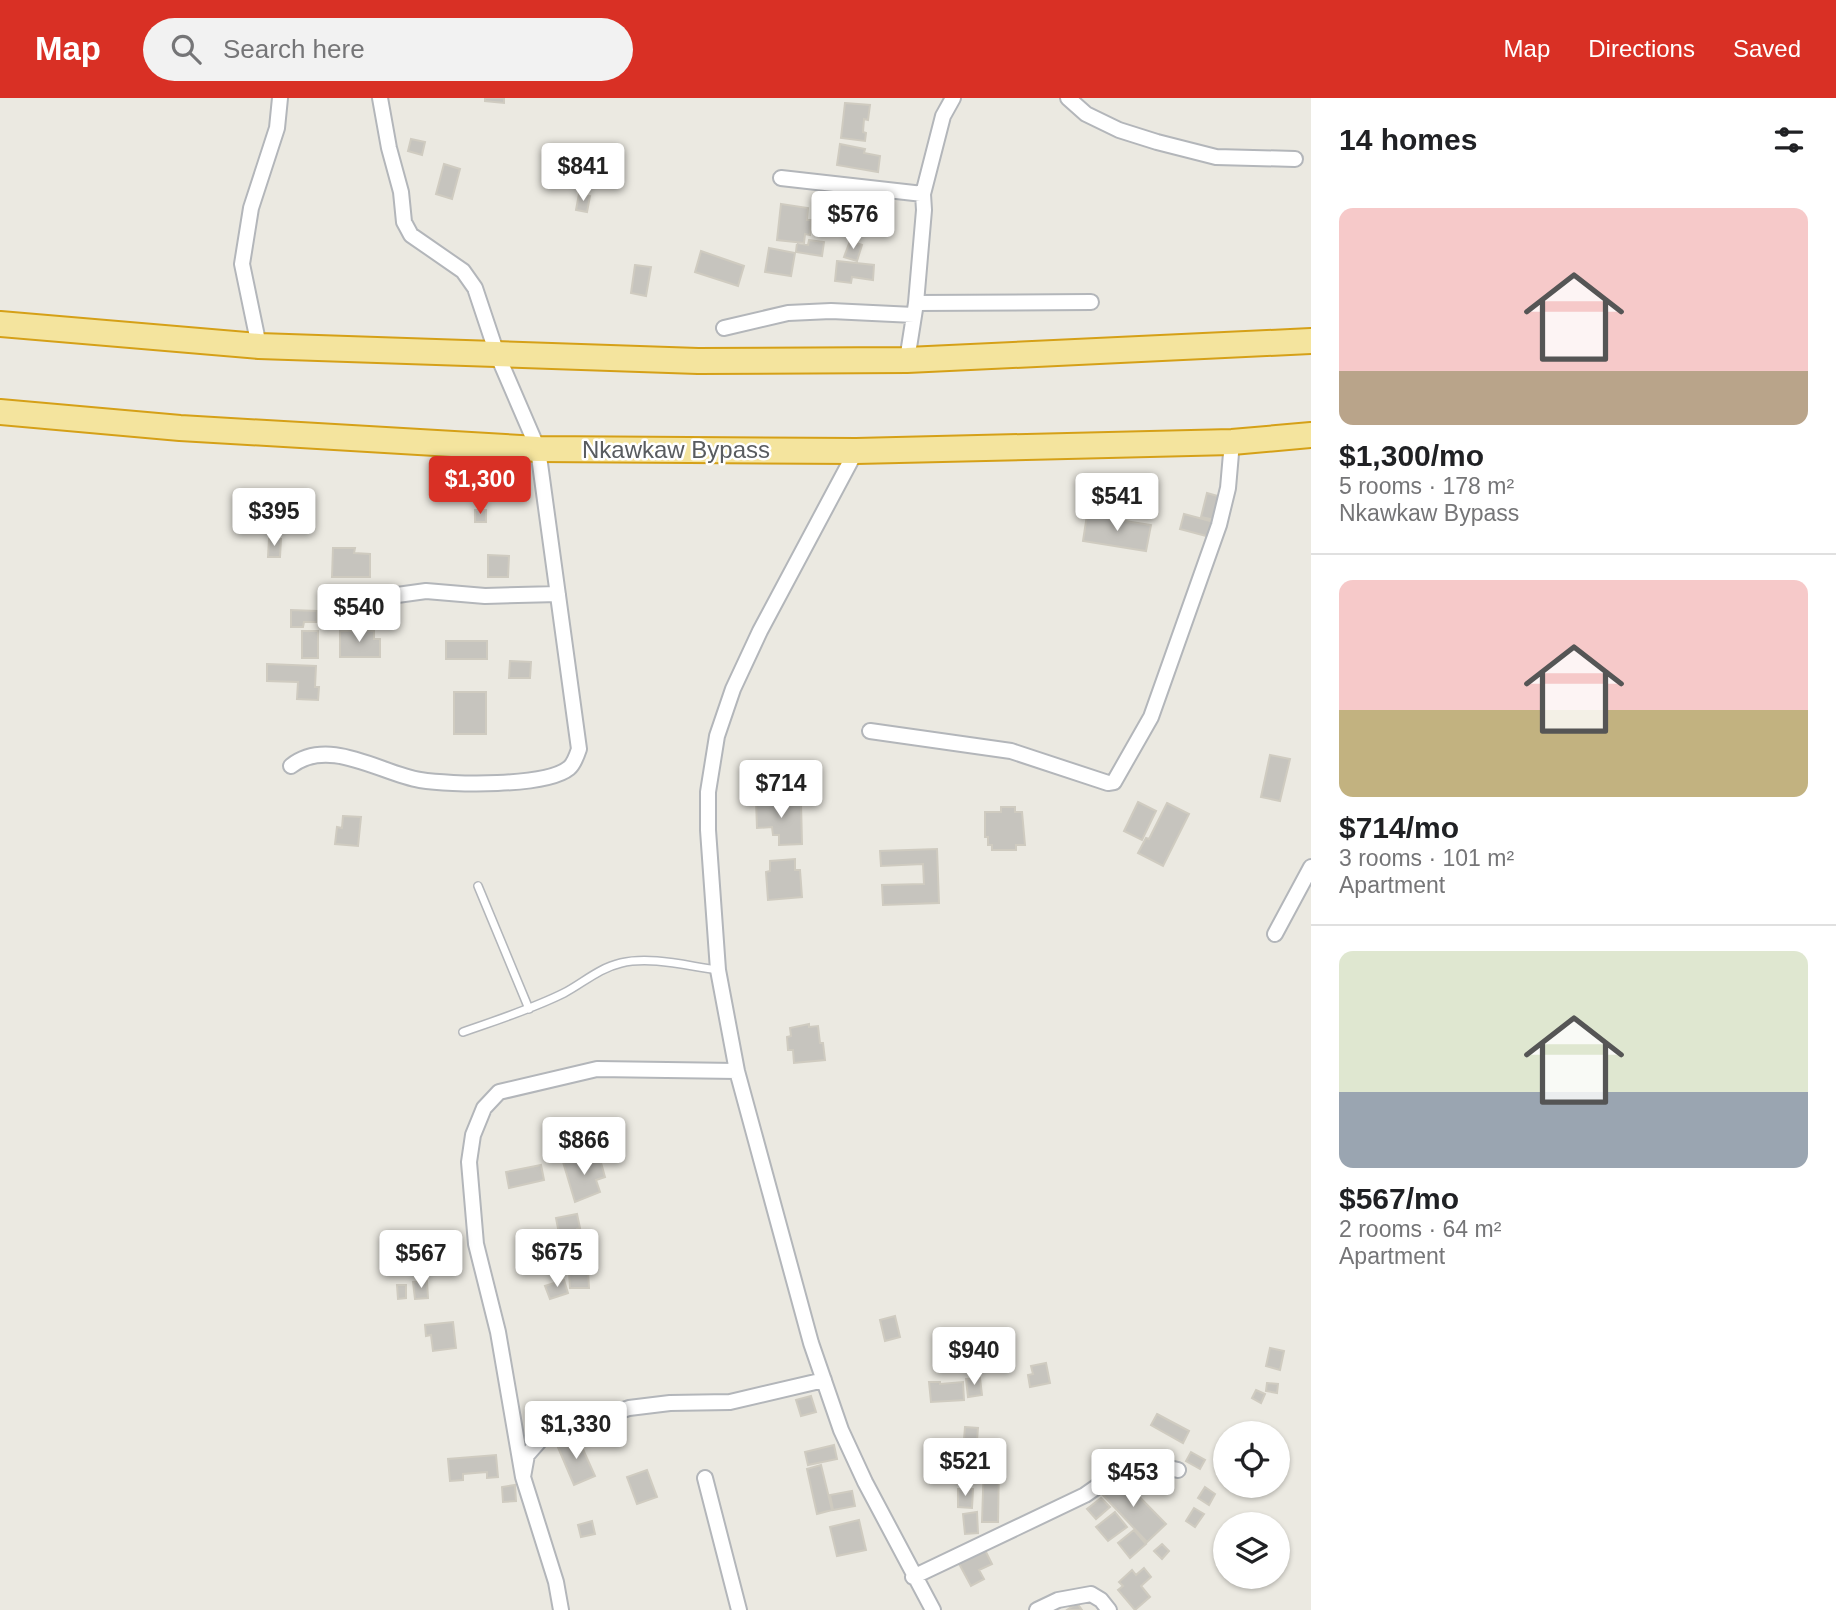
<!DOCTYPE html>
<html lang="en">
<head>
<meta charset="utf-8">
<style>
	body { margin:0; font-family:Arial,sans-serif; background:#f2f2f2; color:#202124; height:100vh; display:flex; flex-direction:column; font-size:26px; white-space:nowrap }
	* { box-sizing:border-box; margin:0 }
	p { font-size:23px; color:#757577 }
	.icon { flex:none; width:38px; height:38px; fill:none; stroke:currentColor; stroke-width:2; stroke-linecap:round; stroke-linejoin:round }
	.map { position:relative; flex:1; overflow:hidden }
	.details { display:flex; flex-direction:column; background:#fff; width:525px }
	.details>* { flex:none }
	.fabs { position:absolute; left:1213px; top:1323px; display:grid; gap:14px }
	.fabs a { display:grid; place-items:center; width:77px; height:77px; border-radius:50%; background:#fff; box-shadow:0 2px 5px #0004; font-size:35px }
	.price { position:absolute; translate:-50% -60px; padding:0 16px; border-radius:7px; background:#fff; color:#222; font-size:23px; line-height:46px; filter:drop-shadow(0 2px 4px #0008) }
	.price::after { content:''; position:absolute; left:50%; top:42px; width:21px; height:16px; margin-left:-10px; background:inherit; clip-path:polygon(0 0,100% 0,50% 100%) }
	.price.selected { background:#d93025; color:#fff }
	ul { padding:0; list-style:none }
	li { display:grid; align-content:center; gap:14px; height:371px; padding:0 28px }
	li+li { border-top:2px solid #e0e0e0 }
	li span { display:grid; place-items:center; height:217px; border-radius:14px; color:#555 }
	li>.icon { margin-inline-start:auto }
	span .icon { width:126px; height:126px; fill:#fffc; stroke-width:1 }
	li b { font-size:30px }
	h2 { display:flex; justify-content:space-between; align-items:center; height:84px; padding:0 28px; font-size:30px }
	header { display:flex; align-items:center; gap:42px; box-sizing:border-box; height:98px; padding:0 35px; background:#d93025; color:#fff }
	header strong { font-size:33px }
	nav { display:flex; gap:38px; margin-inline-start:auto; font-size:24px }
	.search { width:490px; height:63px; background:#f2f2f2; display:flex; align-items:center; gap:18px; box-sizing:border-box; padding:0 24px; border-radius:38px; color:#757577; font-size:26px }
	main { display:flex; flex:1; min-height:0 }
	.map>svg:first-child { display:block }
</style>
</head>
<body>
<header>
<strong>Map</strong>
<div class="search"><svg class="icon" aria-label="search" viewBox="0 0 24 24"><circle cx="10" cy="10" r="6"/><path d="M15 15l6 6"/></svg>Search here</div>
<nav><a>Map</a><a>Directions</a><a>Saved</a></nav>
</header>
<main>
<div class="map">
<svg width="1311" height="1512" viewBox="0 0 1311 1512">
	<rect width="100%" height="100%" fill="#ebe9e1"/>
	<path fill="#c6c4be" stroke="#cfcbc0" stroke-width="2" d="M485,0H504V5L485,3Z
		M845,5L870,7L868,22L864,21L863,34L866,35L865,43L841,40Z
		M411,41L425,44L422,57L408,53Z
		M840,46L865,51L864,55L880,58L878,74L837,67Z
		M444,66L460,71L452,101L436,96Z
		M825,87L848,90L845,111L822,108Z
		M579,96L590,98L587,114L576,112Z
		M781,106L808,110L807,122H811L810,137L805,136L804,145L777,142Z
		M809,142L824,144L822,158L796,154L797,145L808,147Z
		M850,143L862,147L857,163L844,159Z
		M769,150L795,155L791,178L765,174Z
		M701,153L744,168L738,188L695,174Z
		M837,163L874,167L873,182L852,179L851,185L835,183Z
		M635,167L651,169L646,198L631,195Z
		M1207,395L1221,399L1215,422L1201,419Z
		M475,412H486V424H475Z
		M1184,416L1214,424L1210,439L1180,431Z
		M1087,417L1151,427L1146,453L1083,443Z
		M269,441H281L280,459H268Z
		M333,450H355L354,455L370,456V479H332Z
		M488,457L509,458L508,479H488Z
		M291,512L317,513V524H304L303,529H291Z
		M302,533H318V560H302Z
		M340,533H374V541H380V559H340Z
		M446,543H487V561H446Z
		M510,563L531,564L530,580H509Z
		M267,566L316,568L315,589H319L318,602L297,601L298,584L267,583Z
		M454,594H486V636H454Z
		M1270,657L1290,661L1280,703L1261,699Z
		M781,701V705L801,704L802,746L779,747V737H773L772,729L757,730L756,702Z
		M1138,704L1156,713L1142,742L1124,733Z
		M1167,705L1189,716L1163,768L1138,755L1146,740L1149,741Z
		M1001,709H1015V714H1022L1025,747H1016V752H992V747H988V739H985V714H1001Z
		M343,718L361,719L358,748L335,746L337,729L342,730Z
		M937,751L939,805L883,807L882,787L924,786L923,766L881,768L880,753Z
		M795,761V772H800L802,799L768,802L766,774L770,773V763Z
		M809,926V929L818,928L820,945H823L825,962L794,965L793,952H788L787,939L791,938L790,930Z
		M559,1032L563,1055L547,1057L544,1034Z
		M588,1057L590,1064L600,1061L605,1079L596,1082L600,1094L575,1104L563,1064Z
		M541,1067L544,1082L509,1090L506,1074Z
		M577,1116L580,1130L577,1131L584,1158L564,1161L556,1120Z
		M588,1173L589,1190H570L569,1174Z
		M564,1182L568,1195L550,1201L545,1188Z
		M427,1183L428,1200L415,1201L413,1184Z
		M397,1187H406V1200L398,1201Z
		M895,1218L900,1239L885,1243L880,1222Z
		M453,1224L456,1250L433,1253L431,1237L426,1238L425,1227Z
		M1270,1250L1284,1253L1280,1272L1266,1268Z
		M982,1255L985,1268L971,1272L967,1259Z
		M1046,1265L1050,1285L1030,1289L1028,1277L1033,1276L1031,1268Z
		M980,1280L982,1297L968,1299L966,1281Z
		M929,1284H940V1286L963,1284L964,1302L931,1304Z
		M1267,1285L1278,1286L1277,1295L1266,1293Z
		M1256,1292L1265,1296L1261,1305L1252,1300Z
		M811,1298L816,1314L801,1318L796,1302Z
		M1157,1316L1189,1333L1183,1345L1151,1327Z
		M965,1329L978,1330L976,1355L963,1354Z
		M577,1338L595,1378L574,1387L557,1347Z
		M834,1347L837,1361L808,1367L805,1354Z
		M936,1347L940,1362L929,1365L925,1350Z
		M949,1348L952,1360L944,1362L941,1350Z
		M1191,1354L1205,1362L1200,1371L1186,1363Z
		M496,1357L498,1379L487,1380V1374L463,1376V1382L450,1383L448,1361Z
		M984,1365H999L998,1424H982Z
		M821,1367L832,1412L817,1416L807,1371Z
		M938,1367L942,1381L930,1385L926,1371Z
		M647,1372L657,1399L637,1406L627,1379Z
		M1119,1378L1166,1426L1147,1444L1101,1395Z
		M515,1387L516,1403L503,1404L502,1389Z
		M1205,1389L1215,1396L1209,1407L1198,1400Z
		M958,1391H973L972,1410L958,1409Z
		M852,1393L855,1408L833,1412L830,1397Z
		M1101,1400L1110,1409L1096,1421L1087,1411Z
		M1194,1410L1204,1416L1195,1429L1186,1423Z
		M977,1414L978,1435L965,1436L963,1416Z
		M1115,1414L1127,1429L1108,1443L1096,1429Z
		M859,1422L866,1452L837,1458L830,1429Z
		M592,1423L595,1436L581,1439L578,1427Z
		M1134,1432L1146,1446L1130,1460L1118,1445Z
		M1162,1446L1169,1453L1162,1461L1154,1453Z
		M983,1448L992,1466L979,1472L984,1481L971,1488L957,1462Z
		M1144,1470L1151,1479L1141,1488L1150,1499L1135,1512L1118,1492L1123,1488L1119,1484L1132,1472L1136,1477Z
		M1077,1505L1082,1512H1067Z"/>
	<g fill="none" stroke-linecap="round" stroke-linejoin="round">
		<g stroke="#b3b6ba" stroke-width="10">
			<path id="service" d="M478,788L529,911
				M463,934C497,922 532,911 564,895C583,885 599,870 621,865C651,858 687,868 718,872"/>
		</g>
		<g stroke="#b3b6ba" stroke-width="18">
			<path id="minor" d="M1068,0L1086,16L1119,32L1157,44L1216,59L1295,61
				M781,80L923,96
				M916,205L1091,204
				M724,230L788,215L831,213L914,217
				M259,248L242,166L251,110L277,30L280,0
				M907,262L916,205L924,112L923,96L943,18L953,0
				M856,353L760,533L733,591L717,638L708,694V732L718,872L737,973L811,1245L841,1332L865,1384L933,1512
				M333,514L390,498L426,493L485,498L558,496
				M870,633L1011,653L1108,685L1114,684L1151,619L1219,427L1228,390L1232,344
				M291,668C329,638 382,676 420,682C451,687 546,689 569,670C574,666 577,657 579,651L538,351L497,256L475,190L463,173L411,137L404,124L401,94L389,50L380,0
				M1275,836L1311,769
				M523,1379L498,1234L476,1146L469,1064L473,1037L484,1010L499,994L597,971L737,973
				M705,1380L739,1512
				M913,1479L1085,1397L1118,1374L1134,1367L1147,1365L1178,1372
				M561,1512L556,1484L523,1379L527,1357L542,1340L629,1310L670,1305L730,1304L824,1282
				M1037,1512L1058,1502L1091,1496L1101,1502L1109,1512"/>
		</g>
		<g stroke="#d5a017" stroke-width="28">
			<path id="trunk" d="M0,226L259,248L698,263L907,262L1311,243
				M0,314L180,330L538,351L856,353L1232,344L1311,337"/>
		</g>
		<use href="#service" stroke="#fff" stroke-width="7"/>
		<use href="#minor" stroke="#fff" stroke-width="14"/>
		<use href="#trunk" stroke="#f4e49e" stroke-width="24"/>
	</g>
	<g text-anchor="middle" stroke-width="5" stroke-linejoin="round" paint-order="stroke">
		<g font-size="24" fill="#595c60" stroke="#fff">
			<text x="676" y="360">Nkawkaw Bypass</text>
		</g>
	</g>
</svg>
<div class="fabs">
<a><svg class="icon" aria-label="locate" viewBox="0 0 24 24"><circle cx="12" cy="12" r="6"/><path d="M12 2v4M12 18v4M2 12h4M18 12h4"/></svg></a>
<a><svg class="icon" aria-label="layers" viewBox="0 0 24 24"><path d="M12 4l9 5-9 5-9-5zM3 14l9 5 9-5"/></svg></a>
</div>
<b class="price" style="left:583px;top:105px">$841</b>
<b class="price" style="left:853px;top:153px">$576</b>
<b class="price selected" style="left:480px;top:418px">$1,300</b>
<b class="price" style="left:1117px;top:435px">$541</b>
<b class="price" style="left:274px;top:450px">$395</b>
<b class="price" style="left:359px;top:546px">$540</b>
<b class="price" style="left:781px;top:722px">$714</b>
<b class="price" style="left:584px;top:1079px">$866</b>
<b class="price" style="left:557px;top:1191px">$675</b>
<b class="price" style="left:421px;top:1192px">$567</b>
<b class="price" style="left:974px;top:1289px">$940</b>
<b class="price" style="left:576px;top:1363px">$1,330</b>
<b class="price" style="left:965px;top:1400px">$521</b>
<b class="price" style="left:1133px;top:1411px">$453</b>
</div>
<section class="details">
<h2>14 homes<svg class="icon" aria-label="filters" viewBox="0 0 24 24"><path d="M4 7h16M4 17h16"/><circle cx="9" cy="7" r="2"/><circle cx="15" cy="17" r="2"/></svg></h2>
<ul>
<li><span style="background:linear-gradient(#f6c9c9 75%,#b9a48a 0)"><svg class="icon" aria-label="home" viewBox="0 0 24 24"><path d="M3 11l9-7 9 7M6 9v11h12V9"/></svg></span><div><b>$1,300/mo</b><p>5 rooms · 178 m²</p><p>Nkawkaw Bypass</p></div></li>
<li><span style="background:linear-gradient(#f6c9c9 60%,#c2b280 0)"><svg class="icon" aria-label="home" viewBox="0 0 24 24"><path d="M3 11l9-7 9 7M6 9v11h12V9"/></svg></span><div><b>$714/mo</b><p>3 rooms · 101 m²</p><p>Apartment</p></div></li>
<li><span style="background:linear-gradient(#dfe7d0 65%,#9aa5b1 0)"><svg class="icon" aria-label="home" viewBox="0 0 24 24"><path d="M3 11l9-7 9 7M6 9v11h12V9"/></svg></span><div><b>$567/mo</b><p>2 rooms · 64 m²</p><p>Apartment</p></div></li>
</ul>
</section>
</main>
</body>
</html>
